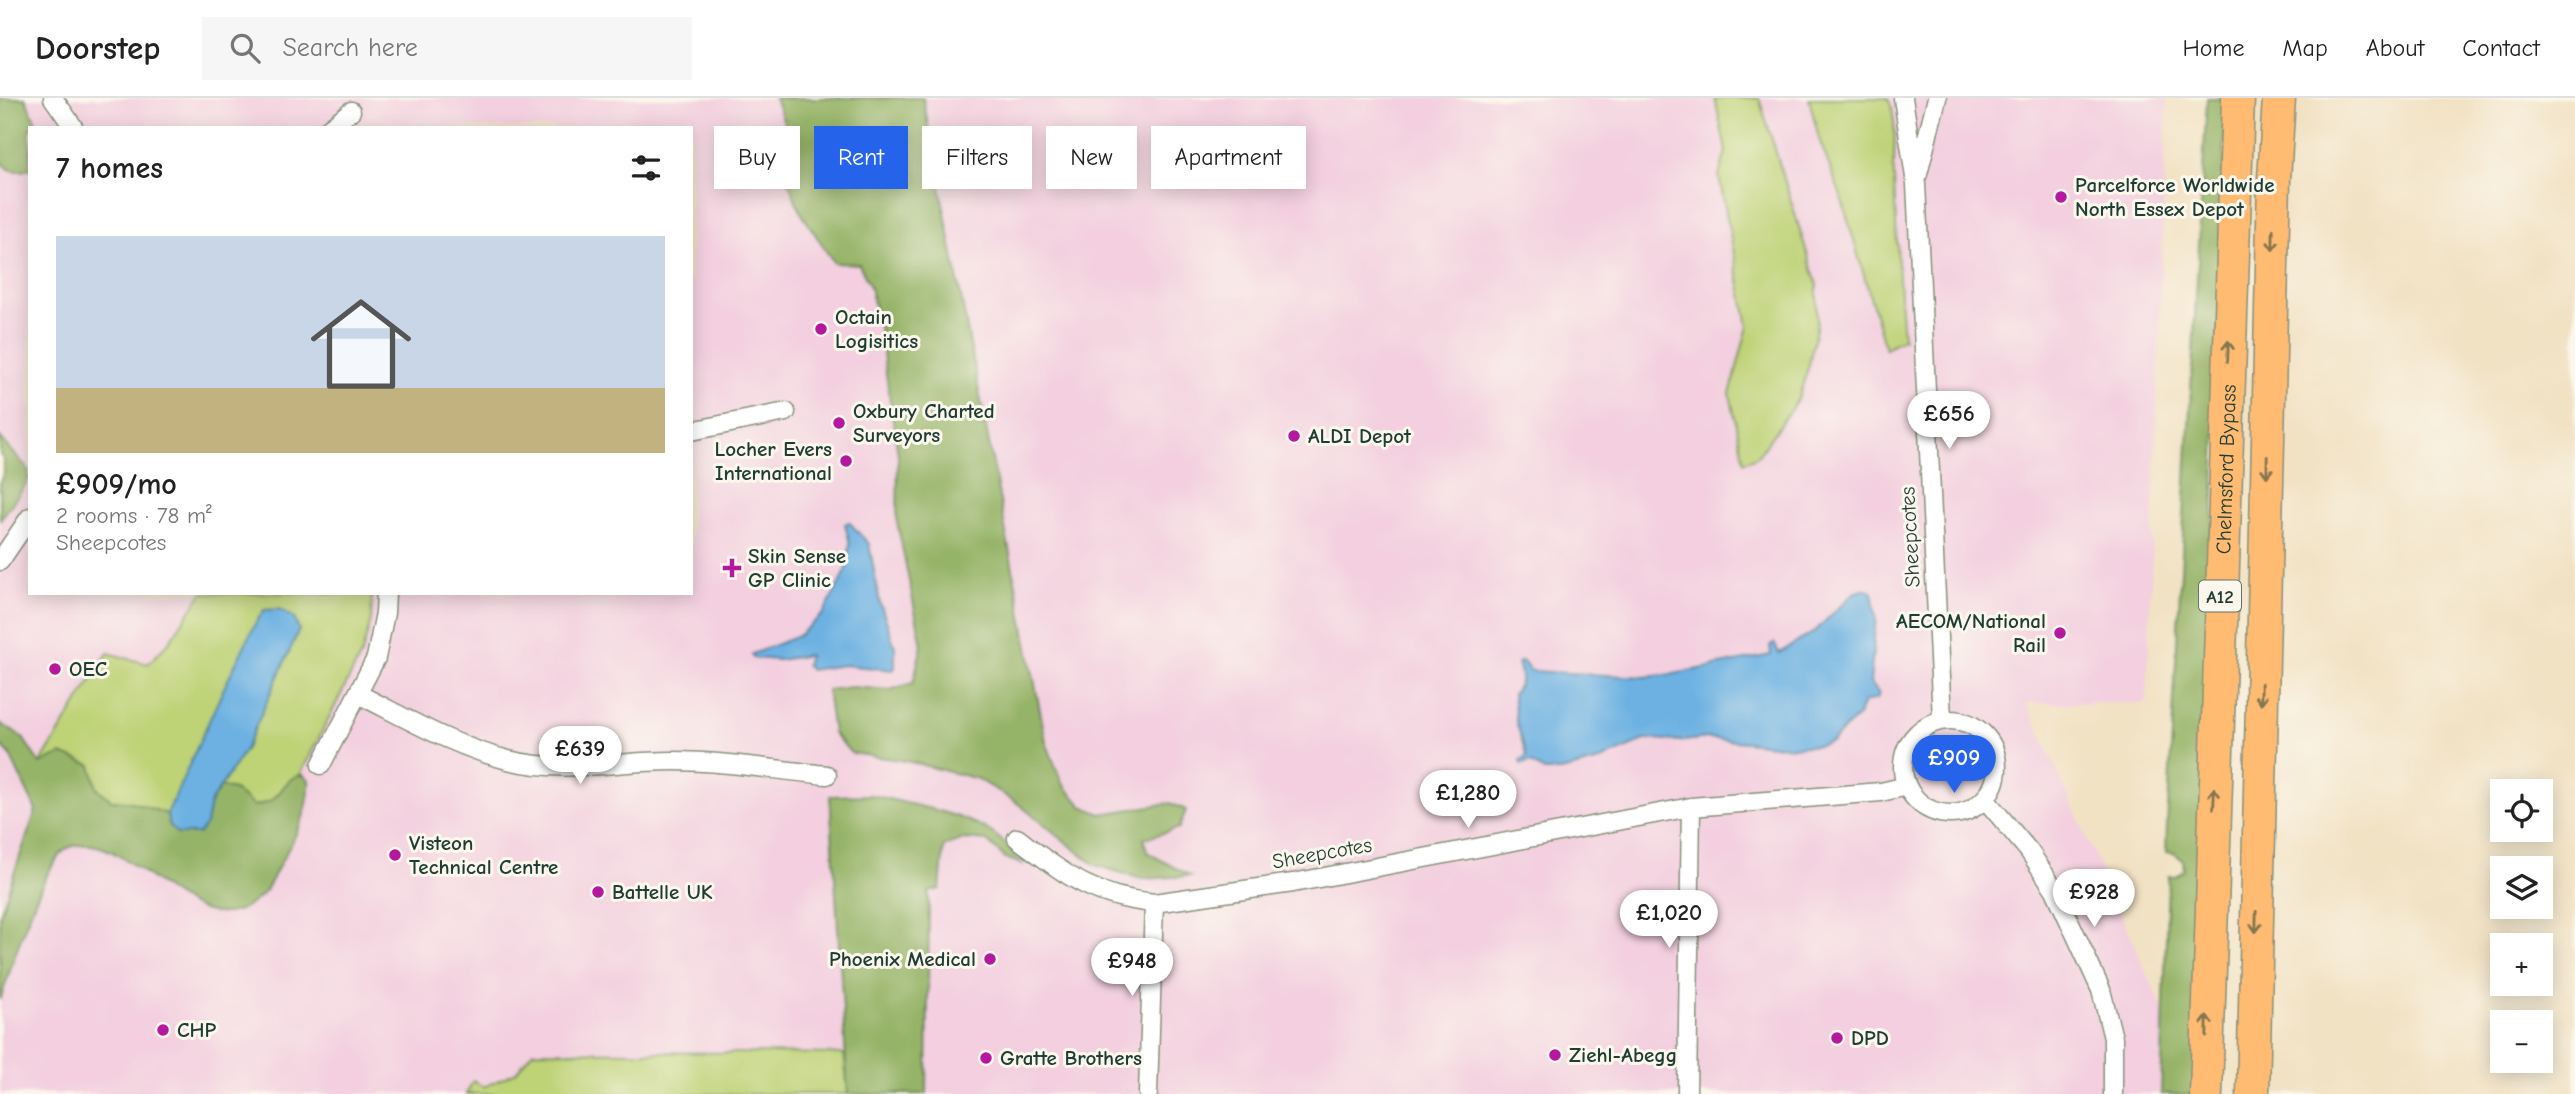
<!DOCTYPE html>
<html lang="en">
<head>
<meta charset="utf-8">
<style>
	body { margin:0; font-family:"Comic Neue",sans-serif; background:#f6f6f6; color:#222; height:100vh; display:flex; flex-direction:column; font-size:26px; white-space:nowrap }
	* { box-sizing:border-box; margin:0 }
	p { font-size:23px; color:#767676 }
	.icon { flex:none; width:38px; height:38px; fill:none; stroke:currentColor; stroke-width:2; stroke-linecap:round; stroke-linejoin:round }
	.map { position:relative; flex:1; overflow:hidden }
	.panel { position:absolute; left:28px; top:28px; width:665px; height:469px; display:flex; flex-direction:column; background:#fff; border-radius:0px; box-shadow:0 4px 18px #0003 }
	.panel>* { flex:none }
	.banner { position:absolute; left:714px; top:28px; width:665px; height:63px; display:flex; gap:14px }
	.buttons { position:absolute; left:2490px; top:681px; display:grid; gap:14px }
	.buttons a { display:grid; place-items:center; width:63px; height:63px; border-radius:0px; background:#fff; box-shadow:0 4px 18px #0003; font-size:35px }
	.price { position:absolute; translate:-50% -60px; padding:0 16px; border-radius:24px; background:#fff; color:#222; font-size:23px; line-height:46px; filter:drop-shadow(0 2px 4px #0008) }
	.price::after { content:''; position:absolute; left:50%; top:42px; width:21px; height:16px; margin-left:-10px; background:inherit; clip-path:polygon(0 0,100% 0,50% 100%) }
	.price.current { background:#2563eb; color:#fff }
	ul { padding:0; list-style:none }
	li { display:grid; align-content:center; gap:14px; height:371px; padding:0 28px }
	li+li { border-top:2px solid #e0e0e0 }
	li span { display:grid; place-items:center; height:217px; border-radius:0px; color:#555 }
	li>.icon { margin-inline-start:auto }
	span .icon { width:126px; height:126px; fill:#fffc; stroke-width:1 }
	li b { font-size:30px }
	h2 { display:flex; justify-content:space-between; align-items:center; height:84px; padding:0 28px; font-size:30px }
	.chip { padding:0 24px; border-radius:0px; background:#fff; box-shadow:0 4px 18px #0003; font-size:24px; line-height:63px }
	.chip.current { background:#2563eb; color:#fff }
	header { display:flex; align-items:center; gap:42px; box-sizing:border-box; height:98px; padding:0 35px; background:#fff; border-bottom:2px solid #e0e0e0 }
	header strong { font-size:33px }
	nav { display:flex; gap:38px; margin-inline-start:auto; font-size:24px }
	.search { width:490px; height:63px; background:#f6f6f6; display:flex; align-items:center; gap:18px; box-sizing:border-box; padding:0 24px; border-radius:0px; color:#767676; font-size:26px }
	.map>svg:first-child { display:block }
</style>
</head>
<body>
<header>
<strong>Doorstep</strong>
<div class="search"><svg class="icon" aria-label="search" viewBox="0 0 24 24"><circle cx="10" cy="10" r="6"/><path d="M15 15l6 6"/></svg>Search here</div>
<nav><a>Home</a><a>Map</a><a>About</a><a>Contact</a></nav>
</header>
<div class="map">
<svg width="2575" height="996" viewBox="0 0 2575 996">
	<rect width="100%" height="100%" fill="#fbf7ec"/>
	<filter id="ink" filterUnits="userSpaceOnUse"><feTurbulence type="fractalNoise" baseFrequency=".0143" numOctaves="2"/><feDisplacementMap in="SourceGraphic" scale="14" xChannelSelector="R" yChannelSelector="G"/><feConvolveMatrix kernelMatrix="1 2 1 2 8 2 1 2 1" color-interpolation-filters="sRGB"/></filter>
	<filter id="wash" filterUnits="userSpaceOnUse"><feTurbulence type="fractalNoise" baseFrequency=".00686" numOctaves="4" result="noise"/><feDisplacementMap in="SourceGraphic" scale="28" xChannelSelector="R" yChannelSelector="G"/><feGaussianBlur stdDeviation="1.57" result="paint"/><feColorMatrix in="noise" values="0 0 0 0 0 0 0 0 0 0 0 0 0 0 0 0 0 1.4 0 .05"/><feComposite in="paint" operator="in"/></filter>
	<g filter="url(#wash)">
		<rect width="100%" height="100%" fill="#f2e2c4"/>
		<path fill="#f3cfdf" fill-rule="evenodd" d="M0,0H2167L2147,605H2027L2164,913L2161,996H903L844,956L516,974L484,989L473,983L466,996H0V402L19,372L0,348ZM30,30H691V495H30Z"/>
		<path fill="#bed276" stroke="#6e8855" stroke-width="2" d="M1715,0H1759L1817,187V225L1809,267L1798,301L1757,359L1744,364L1730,296L1748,228L1719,78L1726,53Z
			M1809,0H1888C1899,26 1893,53 1894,80C1896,134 1899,187 1903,241L1885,250L1841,98L1819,41Z
			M202,495H372L371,522L362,555L238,799L26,689L108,555L148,566L169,544Z
			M533,953L844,956L848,996H466L473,983L484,989L516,974Z"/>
		<path fill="#96b467" stroke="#5a784e" stroke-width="2" d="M0,0H25L39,30H30V71C17,75 9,74 0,63Z
			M775,0H923L1046,644L1062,685L1082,708L1101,716L1170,705L1186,712L1179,730L1144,741L1147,754L1190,778L1142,781L1095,767L1016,704L978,681L906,663L851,655L833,635L827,592L852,589L890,592L913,585L922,547L897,424L898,357L879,228L870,189L859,166L834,165L800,113L787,80L785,27Z
			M2207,0H2226L2196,996H2161L2168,778H2175L2184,771L2183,762L2174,755L2166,754L2167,727Z
			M0,339C5,345 26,368 28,372C30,377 28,380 27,385L0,422V384L4,375V362L0,357Z
			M0,625L23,640L40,666L61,656L91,667L97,690L111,702L132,704L167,716L169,727L206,726L210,705L221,689L234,692L254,708C262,706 270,704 276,698C285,689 288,678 303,677L309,682C311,713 294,740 280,766C275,775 271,786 264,794C261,798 256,801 252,805C190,851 128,727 70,749C43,759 11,872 0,902V816L36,712L10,657L0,646Z
			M873,697C910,707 954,713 988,732C1001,740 1013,753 1022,766L1005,760L987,743L964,741L944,748L940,791L929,794L927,996H848L830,698Z"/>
		<path fill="#6cb1e2" stroke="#46778b" stroke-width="2" d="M849,424L869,446L880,505L895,549V570L893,572L844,567L810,572L806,567L809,557L779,562L753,560L752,556L798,538L823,516L845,475L850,446L845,426Z
			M1866,491L1872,494L1876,518L1870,585L1879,595L1877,601L1864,604L1858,618L1832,643L1820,647L1793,649L1708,640L1683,643L1647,641L1596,664L1561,673H1544L1530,664L1521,666L1520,662L1527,659L1516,623L1513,596C1522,584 1523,579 1518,565L1522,563L1531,573L1644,579L1674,576L1771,557L1770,547L1774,545L1779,555L1814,534L1854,495Z
			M279,511L294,520L299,532L246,650L210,705L206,726L199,736H177L169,727L167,716L223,592L256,524L264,512Z"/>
	</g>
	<g filter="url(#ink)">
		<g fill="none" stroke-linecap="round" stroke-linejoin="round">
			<g stroke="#88907c" stroke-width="21">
				<path id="street" d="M53,0L74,30
					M1903,0L1916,86L1942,621
					M329,30L351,13
					M1918,76L1937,0
					M691,333L786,314
					M0,463L30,419
					M358,596C406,620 455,649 508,662C565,676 616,663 673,663C724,663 776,672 827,677
					M1903 669a47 47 0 1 1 94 0a47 47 0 1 1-94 0Z
					M321,667L376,560L385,515L386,495
					M1985,701L2029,753L2055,792L2101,892L2113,940V996
					M1017,740C1065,776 1091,799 1154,805L1293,785L1691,709L1881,694L1907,688
					M1148,996L1154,805
					M1687,996L1691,709"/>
			</g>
			<g stroke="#88907c" stroke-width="35">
				<g id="highway">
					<path id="s1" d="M2206,996L2238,0"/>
					<path d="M2253,996L2274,81L2279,0"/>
				</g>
			</g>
			<use href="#street" stroke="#fff" stroke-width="18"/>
			<use href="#highway" stroke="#ffbb71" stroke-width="32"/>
		</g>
		<defs><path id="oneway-shaft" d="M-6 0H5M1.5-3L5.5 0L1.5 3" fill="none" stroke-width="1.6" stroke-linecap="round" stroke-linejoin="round" transform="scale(1.75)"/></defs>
		<g stroke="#84764f">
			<use href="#oneway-shaft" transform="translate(2273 142) rotate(91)"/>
			<use href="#oneway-shaft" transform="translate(2228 253) rotate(-88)"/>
			<use href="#oneway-shaft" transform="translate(2267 369) rotate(91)"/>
			<use href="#oneway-shaft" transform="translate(2261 596) rotate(91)"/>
			<use href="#oneway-shaft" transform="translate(2214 700) rotate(-88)"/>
			<use href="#oneway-shaft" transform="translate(2256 824) rotate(91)"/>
			<use href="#oneway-shaft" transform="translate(2207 928) rotate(-89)"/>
		</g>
	</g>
	<g fill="#b5179e" stroke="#fbf7ec" stroke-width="2.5">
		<circle cx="2061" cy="99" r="7"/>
		<circle cx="821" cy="231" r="7"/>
		<circle cx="839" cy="325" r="7"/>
		<circle cx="1294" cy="338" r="7"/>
		<circle cx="846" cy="363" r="7"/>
		<path d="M728.5 459.5h7v7h7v7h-7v7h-7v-7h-7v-7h7z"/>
		<circle cx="2060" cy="535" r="7"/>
		<circle cx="55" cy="571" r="7"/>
		<circle cx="395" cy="757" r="7"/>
		<circle cx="598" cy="794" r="7"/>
		<circle cx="990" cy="861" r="7"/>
		<circle cx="163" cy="932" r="7"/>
		<circle cx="1837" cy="940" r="7"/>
		<circle cx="1555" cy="957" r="7"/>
		<circle cx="986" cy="960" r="7"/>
	</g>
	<g text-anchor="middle" stroke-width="6" stroke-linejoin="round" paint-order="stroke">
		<rect fill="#fbf7ec" stroke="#61756b" stroke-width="2" x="2199" y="482.5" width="42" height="31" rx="5"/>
		<g font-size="19" font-weight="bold" fill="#1f3d34">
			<text x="2220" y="505">A12</text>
		</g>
		<g font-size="21" font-weight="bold" fill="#1f3d34" stroke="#fbf7ec" text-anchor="start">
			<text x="2075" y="94">Parcelforce Worldwide<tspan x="2075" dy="24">North Essex Depot</tspan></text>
			<text x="835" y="226">Octain<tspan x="835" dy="24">Logisitics</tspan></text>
			<text x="853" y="320">Oxbury Charted<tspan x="853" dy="24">Surveyors</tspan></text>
			<text x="1308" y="345">ALDI Depot</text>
			<text x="832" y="358" text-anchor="end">Locher Evers<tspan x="832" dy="24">International</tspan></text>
			<text x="748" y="465">Skin Sense<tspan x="748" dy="24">GP Clinic</tspan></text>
			<text x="2046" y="530" text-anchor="end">AECOM/National<tspan x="2046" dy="24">Rail</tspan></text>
			<text x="69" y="578">OEC</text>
			<text x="409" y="752">Visteon<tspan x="409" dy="24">Technical Centre</tspan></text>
			<text x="612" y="801">Battelle UK</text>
			<text x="976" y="868" text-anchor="end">Phoenix Medical</text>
			<text x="177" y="939">CHP</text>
			<text x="1851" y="947">DPD</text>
			<text x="1569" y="964">Ziehl-Abegg</text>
			<text x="1000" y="967">Gratte Brothers</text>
		</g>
		<g font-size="21" fill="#1f3d34" stroke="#fbf7ec">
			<text dy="7" stroke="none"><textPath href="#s1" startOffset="625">Chelmsford Bypass</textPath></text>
			<text transform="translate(1910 439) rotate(-93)" y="7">Sheepcotes</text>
			<text transform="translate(1322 755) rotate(-10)" y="7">Sheepcotes</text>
		</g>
	</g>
</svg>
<div class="buttons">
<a><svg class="icon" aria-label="locate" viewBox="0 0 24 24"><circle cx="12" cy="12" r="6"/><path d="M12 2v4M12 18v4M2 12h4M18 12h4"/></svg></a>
<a><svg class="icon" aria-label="layers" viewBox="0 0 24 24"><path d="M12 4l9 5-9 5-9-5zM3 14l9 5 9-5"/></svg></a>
<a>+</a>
<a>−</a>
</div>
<b class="price" style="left:1949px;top:353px">£656</b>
<b class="price" style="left:580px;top:688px">£639</b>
<b class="price current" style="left:1954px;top:697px">£909</b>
<b class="price" style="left:1468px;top:732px">£1,280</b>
<b class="price" style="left:2094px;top:831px">£928</b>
<b class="price" style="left:1669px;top:852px">£1,020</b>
<b class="price" style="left:1132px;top:900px">£948</b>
<div class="banner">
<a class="chip">Buy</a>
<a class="chip current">Rent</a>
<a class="chip">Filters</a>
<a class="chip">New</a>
<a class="chip">Apartment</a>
</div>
<section class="panel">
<h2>7 homes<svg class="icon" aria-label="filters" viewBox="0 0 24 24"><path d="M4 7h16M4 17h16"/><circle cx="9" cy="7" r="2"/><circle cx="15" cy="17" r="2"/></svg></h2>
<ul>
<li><span style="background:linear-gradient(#c9d6e8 70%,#c2b280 0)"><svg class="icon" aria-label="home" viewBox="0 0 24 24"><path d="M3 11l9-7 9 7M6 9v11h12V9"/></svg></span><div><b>£909/mo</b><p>2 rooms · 78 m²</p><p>Sheepcotes</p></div></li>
</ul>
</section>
</div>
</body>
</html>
